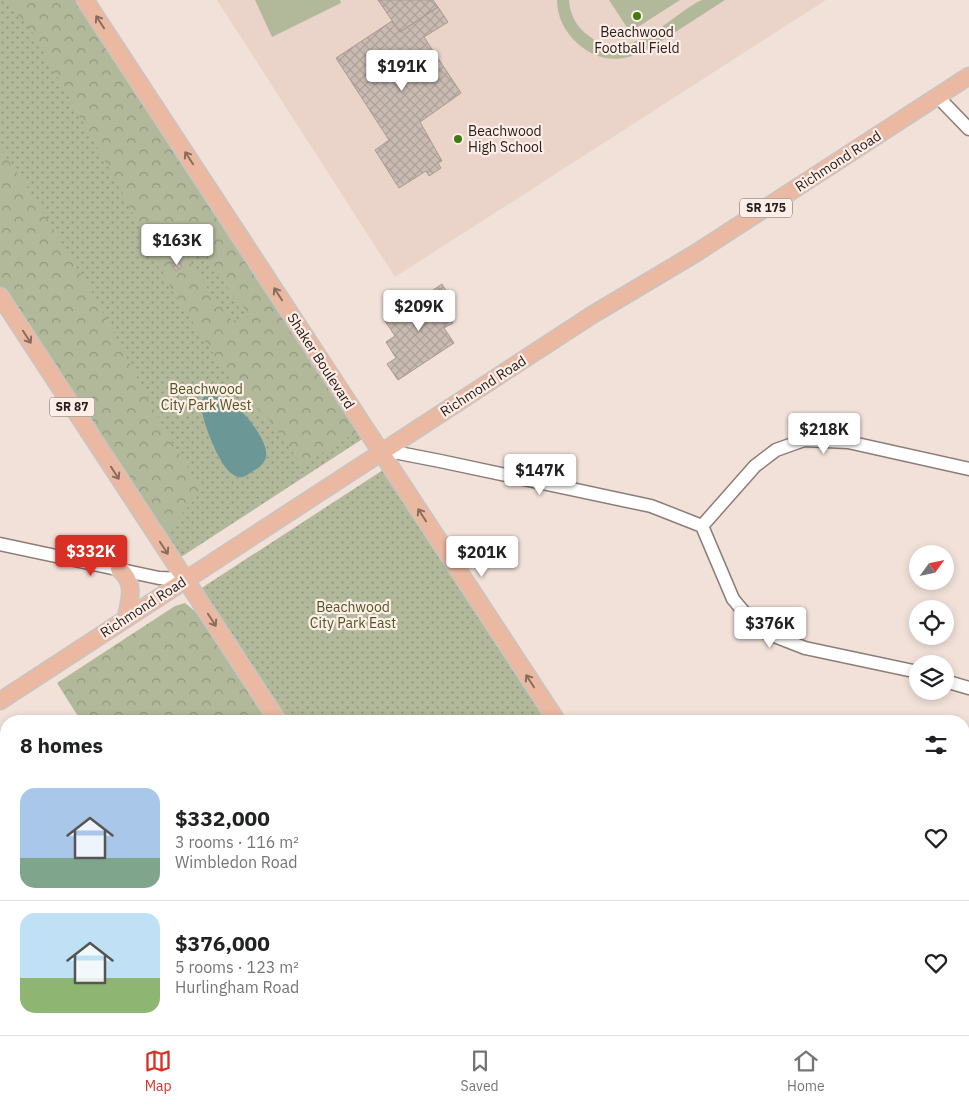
<!DOCTYPE html>
<html lang="en">
<head>
<meta charset="utf-8">
<style>
	body { margin:0; font-family:"IBM Plex Sans",sans-serif; background:#f6f6f6; color:#202124; height:100vh; display:flex; flex-direction:column; font-size:19px; white-space:nowrap }
	* { box-sizing:border-box; margin:0 }
	p { font-size:16px; color:#757577 }
	.icon { flex:none; width:28px; height:28px; fill:none; stroke:currentColor; stroke-width:2; stroke-linecap:round; stroke-linejoin:round }
	.map { position:relative; flex:1; overflow:hidden }
	.panel { position:absolute; left:0px; top:715px; width:970px; height:320px; display:flex; flex-direction:column; background:#fff; border-radius:20px 20px 0 0; box-shadow:0 2px 8px #0003 }
	.panel>* { flex:none }
	.needle { width:32px; rotate:57deg }
	.fabs { position:absolute; left:909px; top:545px; display:grid; gap:10px }
	.fabs a { display:grid; place-items:center; width:45px; height:45px; border-radius:50%; background:#fff; box-shadow:0 2px 8px #0003; font-size:25px }
	.price { position:absolute; translate:-50% -42px; padding:0 11px; border-radius:5px; background:#fff; color:#222; font-size:16px; line-height:32px; filter:drop-shadow(0 1px 2px #0008) }
	.price::after { content:''; position:absolute; left:50%; top:30px; width:15px; height:11px; margin-left:-8px; background:inherit; clip-path:polygon(0 0,100% 0,50% 100%) }
	.price.selected { background:#d93025; color:#fff }
	ul { padding:0; list-style:none }
	li { display:flex; align-items:center; gap:15px; height:125px; padding:0 20px }
	li+li { border-top:1px solid #e0e0e0 }
	li span { display:grid; place-items:center; flex:none; width:140px; height:100px; border-radius:15px; color:#555 }
	li>.icon { margin-inline-start:auto }
	span .icon { width:60px; height:60px; fill:#fffc; stroke-width:1 }
	li b { font-size:21px }
	h2 { display:flex; justify-content:space-between; align-items:center; height:60px; padding:0 20px; font-size:21px }
	.menu { display:flex; justify-content:space-around; align-items:center; height:70px; border-top:1px solid #e0e0e0; background:#fff; font-size:14px; color:#757577 }
	.menu a { display:grid; justify-items:center; gap:2px }
	.menu .selected { color:#d93025 }
	.map>svg:first-child { display:block }
</style>
</head>
<body>
<div class="map">
<svg width="969" height="1035" viewBox="0 0 969 1035">
	<defs>
		<pattern id="grass-dots" width="8" height="8" patternUnits="userSpaceOnUse" patternTransform="scale(1.25)"><rect width="8" height="8" fill="#b2b99b"/><path d="M2 2h.1M6 6h.1" fill="none" stroke="#91967e" stroke-width="1.8" stroke-linecap="round"/></pattern>
		<pattern id="forest-crowns" width="20" height="18" patternUnits="userSpaceOnUse" patternTransform="scale(1.25)"><rect width="20" height="18" fill="#b2b99b"/><path d="M2 6a3 3 0 1 1 6 0M12 15a3 3 0 1 1 6 0" fill="none" stroke="#91967e"/></pattern>
		<pattern id="building-cross-hatch" width="8" height="8" patternUnits="userSpaceOnUse" patternTransform="scale(1.25)"><rect width="8" height="8" fill="#c9bbb2"/><path d="M0 0l8 8M0 8l8-8" fill="none" stroke="#aca099"/></pattern>
	</defs>
	<rect width="100%" height="100%" fill="#f1e1d9"/>
	<path fill="#ead3c9" d="M217,0H826L395,277Z"/>
	<path fill="url(#grass-dots)" d="M0,0H85L370,434L178,559L0,296Z
		M383,470L550,721H282L200,589Z
		M483,1029H752L756,1035H487Z"/>
	<path fill="url(#forest-crowns)" fill-rule="evenodd" d="M6,0H76L357,432L302,465L271,422L236,388L173,292L120,188L32,32ZM200,244C215,270 230,295 252,316L232,321L197,274L182,247Z
		M0,148L30,191L96,299L164,429L202,491L165,533L0,281Z
		M185,603L196,612L268,721H81L57,683L175,606Z
		M0,902L6,912V1029H12L0,1035Z
		M964,1021L969,1022V1035H931L929,1029H964Z
		M346,1029H462L454,1035H359Z
		M622,1029H683L689,1035H625Z"/>
	<path fill="#b2b99b" d="M255,0H340L341,3L272,37Z
		M557,0H569C570,15 577,28 589,36C622,62 658,29 685,10C690,7 696,2 702,0C708,0 718,0 725,0C709,10 693,21 677,31C645,52 613,75 577,43C565,32 557,17 557,0Z
		M609,0H680L630,32Z"/>
	<path fill="#6c9797" d="M211,395C219,397 228,401 235,406C247,414 269,443 266,457C264,464 259,468 253,471C250,473 246,476 243,477C229,479 220,459 215,449C208,433 202,419 201,401L205,396Z"/>
	<path fill="url(#building-cross-hatch)" stroke="#a99b92" d="M378,0H433L438,7L400,32Z
		M438,7L448,22L424,37L461,93L420,122L442,161L438,163L441,168L429,176L426,171L399,188L375,150L389,140L336,58L392,21L400,32Z
		M177,260L182,267L176,271L171,264Z
		M442,284L452,301L443,307L453,323L444,328L454,343L398,380L387,364L396,358L386,342L395,336L385,321L394,315L393,313L404,306L405,309Z"/>
	<g fill="none" stroke-linecap="round" stroke-linejoin="round">
		<g stroke="#8c7d77" stroke-width="15">
			<path id="minor" d="M937,96L969,129
				M381,452L399,453L440,461L651,506L702,526L733,599L759,630L805,648L918,672
				M702,526L755,466L776,450L804,440L848,442L969,469
				M0,544L159,578L185,579
				M945,681L969,688"/>
		</g>
		<g stroke="#c7c5c4" stroke-width="19">
			<path id="major" d="M85,0L557,721
				M0,296L278,721
				M119,569C136,583 130,599 126,618
				M0,701L592,315L696,253L969,76
				M479,1029L483,1035
				M758,1029L762,1035"/>
		</g>
		<use href="#minor" stroke="#fff" stroke-width="12"/>
		<use href="#major" stroke="#ebb9a1" stroke-width="16"/>
	</g>
	<defs><path id="oneway-shaft" d="M-6 0H5M1.5-3L5.5 0L1.5 3" fill="none" stroke-width="1.6" stroke-linecap="round" stroke-linejoin="round" transform="scale(1.25)"/></defs>
	<g stroke="#886c60">
		<use href="#oneway-shaft" transform="translate(100 22) rotate(-123)"/>
		<use href="#oneway-shaft" transform="translate(189 158) rotate(-123)"/>
		<use href="#oneway-shaft" transform="translate(278 294) rotate(-123)"/>
		<use href="#oneway-shaft" transform="translate(27 337) rotate(57)"/>
		<use href="#oneway-shaft" transform="translate(115 473) rotate(57)"/>
		<use href="#oneway-shaft" transform="translate(422 515) rotate(-123)"/>
		<use href="#oneway-shaft" transform="translate(164 548) rotate(57)"/>
		<use href="#oneway-shaft" transform="translate(212 620) rotate(57)"/>
		<use href="#oneway-shaft" transform="translate(530 681) rotate(-123)"/>
	</g>
	<g fill="#407a11" stroke="#feeee7" stroke-width="2">
		<circle cx="637" cy="16" r="5"/>
		<circle cx="458" cy="139" r="5"/>
	</g>
	<g text-anchor="middle" stroke-width="4.5" stroke-linejoin="round" paint-order="stroke">
		<g fill="#feeee7" stroke="#675e5a" stroke-width="1">
			<rect x="740" y="198.5" width="52" height="19" rx="4"/>
			<rect x="49.5" y="397.5" width="45" height="19" rx="4"/>
		</g>
		<g font-size="12" font-weight="bold" fill="#26201e">
			<text x="766" y="212">SR 175</text>
			<text x="72" y="411">SR 87</text>
		</g>
		<g font-size="14" fill="#26201e" stroke="#feeee7">
			<text x="637" y="37">Beachwood<tspan x="637" dy="16">Football Field</tspan></text>
			<text x="468" y="136" text-anchor="start">Beachwood<tspan x="468" dy="16">High School</tspan></text>
		</g>
		<g font-size="14" fill="#26201e" stroke="#feeee7">
			<text transform="translate(838 161) rotate(-33)" y="5">Richmond Road</text>
			<text transform="translate(321 361) rotate(57)" y="5">Shaker Boulevard</text>
			<text transform="translate(483 386) rotate(-33)" y="5">Richmond Road</text>
			<text transform="translate(143 607) rotate(-33)" y="5">Richmond Road</text>
		</g>
		<g font-size="14" fill="#4d5722" stroke="#feeee7">
			<text x="206" y="394">Beachwood<tspan x="206" dy="16">City Park West</tspan></text>
			<text x="353" y="612">Beachwood<tspan x="353" dy="16">City Park East</tspan></text>
		</g>
	</g>
</svg>
<div class="fabs">
<a><svg class="needle" viewBox="-14 -14 28 28"><path d="M0-13l5 13h-10z" fill="#e53935"/><path d="M0 13l5-13h-10z" fill="#757577"/></svg></a>
<a><svg class="icon" aria-label="locate" viewBox="0 0 24 24"><circle cx="12" cy="12" r="6"/><path d="M12 2v4M12 18v4M2 12h4M18 12h4"/></svg></a>
<a><svg class="icon" aria-label="layers" viewBox="0 0 24 24"><path d="M12 4l9 5-9 5-9-5zM3 14l9 5 9-5"/></svg></a>
</div>
<b class="price" style="left:402px;top:92px">$191K</b>
<b class="price" style="left:177px;top:266px">$163K</b>
<b class="price" style="left:419px;top:332px">$209K</b>
<b class="price" style="left:824px;top:455px">$218K</b>
<b class="price" style="left:540px;top:496px">$147K</b>
<b class="price selected" style="left:91px;top:577px">$332K</b>
<b class="price" style="left:482px;top:578px">$201K</b>
<b class="price" style="left:770px;top:649px">$376K</b>
<section class="panel">
<h2>8 homes<svg class="icon" aria-label="filters" viewBox="0 0 24 24"><path d="M4 7h16M4 17h16"/><circle cx="9" cy="7" r="2"/><circle cx="15" cy="17" r="2"/></svg></h2>
<ul>
<li><span style="background:linear-gradient(#a9c7e8 70%,#7fa58c 0)"><svg class="icon" aria-label="home" viewBox="0 0 24 24"><path d="M3 11l9-7 9 7M6 9v11h12V9"/></svg></span><div><b>$332,000</b><p>3 rooms · 116 m²</p><p>Wimbledon Road</p></div><svg class="icon" aria-label="heart" viewBox="0 0 24 24"><path d="M12 20l-8-8c-3-5 5-10 8-4 3-6 11-1 8 4z"/></svg></li>
<li><span style="background:linear-gradient(#bfe0f5 65%,#8fb573 0)"><svg class="icon" aria-label="home" viewBox="0 0 24 24"><path d="M3 11l9-7 9 7M6 9v11h12V9"/></svg></span><div><b>$376,000</b><p>5 rooms · 123 m²</p><p>Hurlingham Road</p></div><svg class="icon" aria-label="heart" viewBox="0 0 24 24"><path d="M12 20l-8-8c-3-5 5-10 8-4 3-6 11-1 8 4z"/></svg></li>
</ul>
</section>
</div>
<nav class="menu">
<a class="selected"><svg class="icon" aria-label="map" viewBox="0 0 24 24"><path d="M3 6l6-2 6 2 6-2v14l-6 2-6-2-6 2zM9 4v14M15 6v14"/></svg>Map</a>
<a><svg class="icon" aria-label="saved" viewBox="0 0 24 24"><path d="M7 4h10v16l-5-4-5 4z"/></svg>Saved</a>
<a><svg class="icon" aria-label="home" viewBox="0 0 24 24"><path d="M3 11l9-7 9 7M6 9v11h12V9"/></svg>Home</a>
</nav>
</body>
</html>
